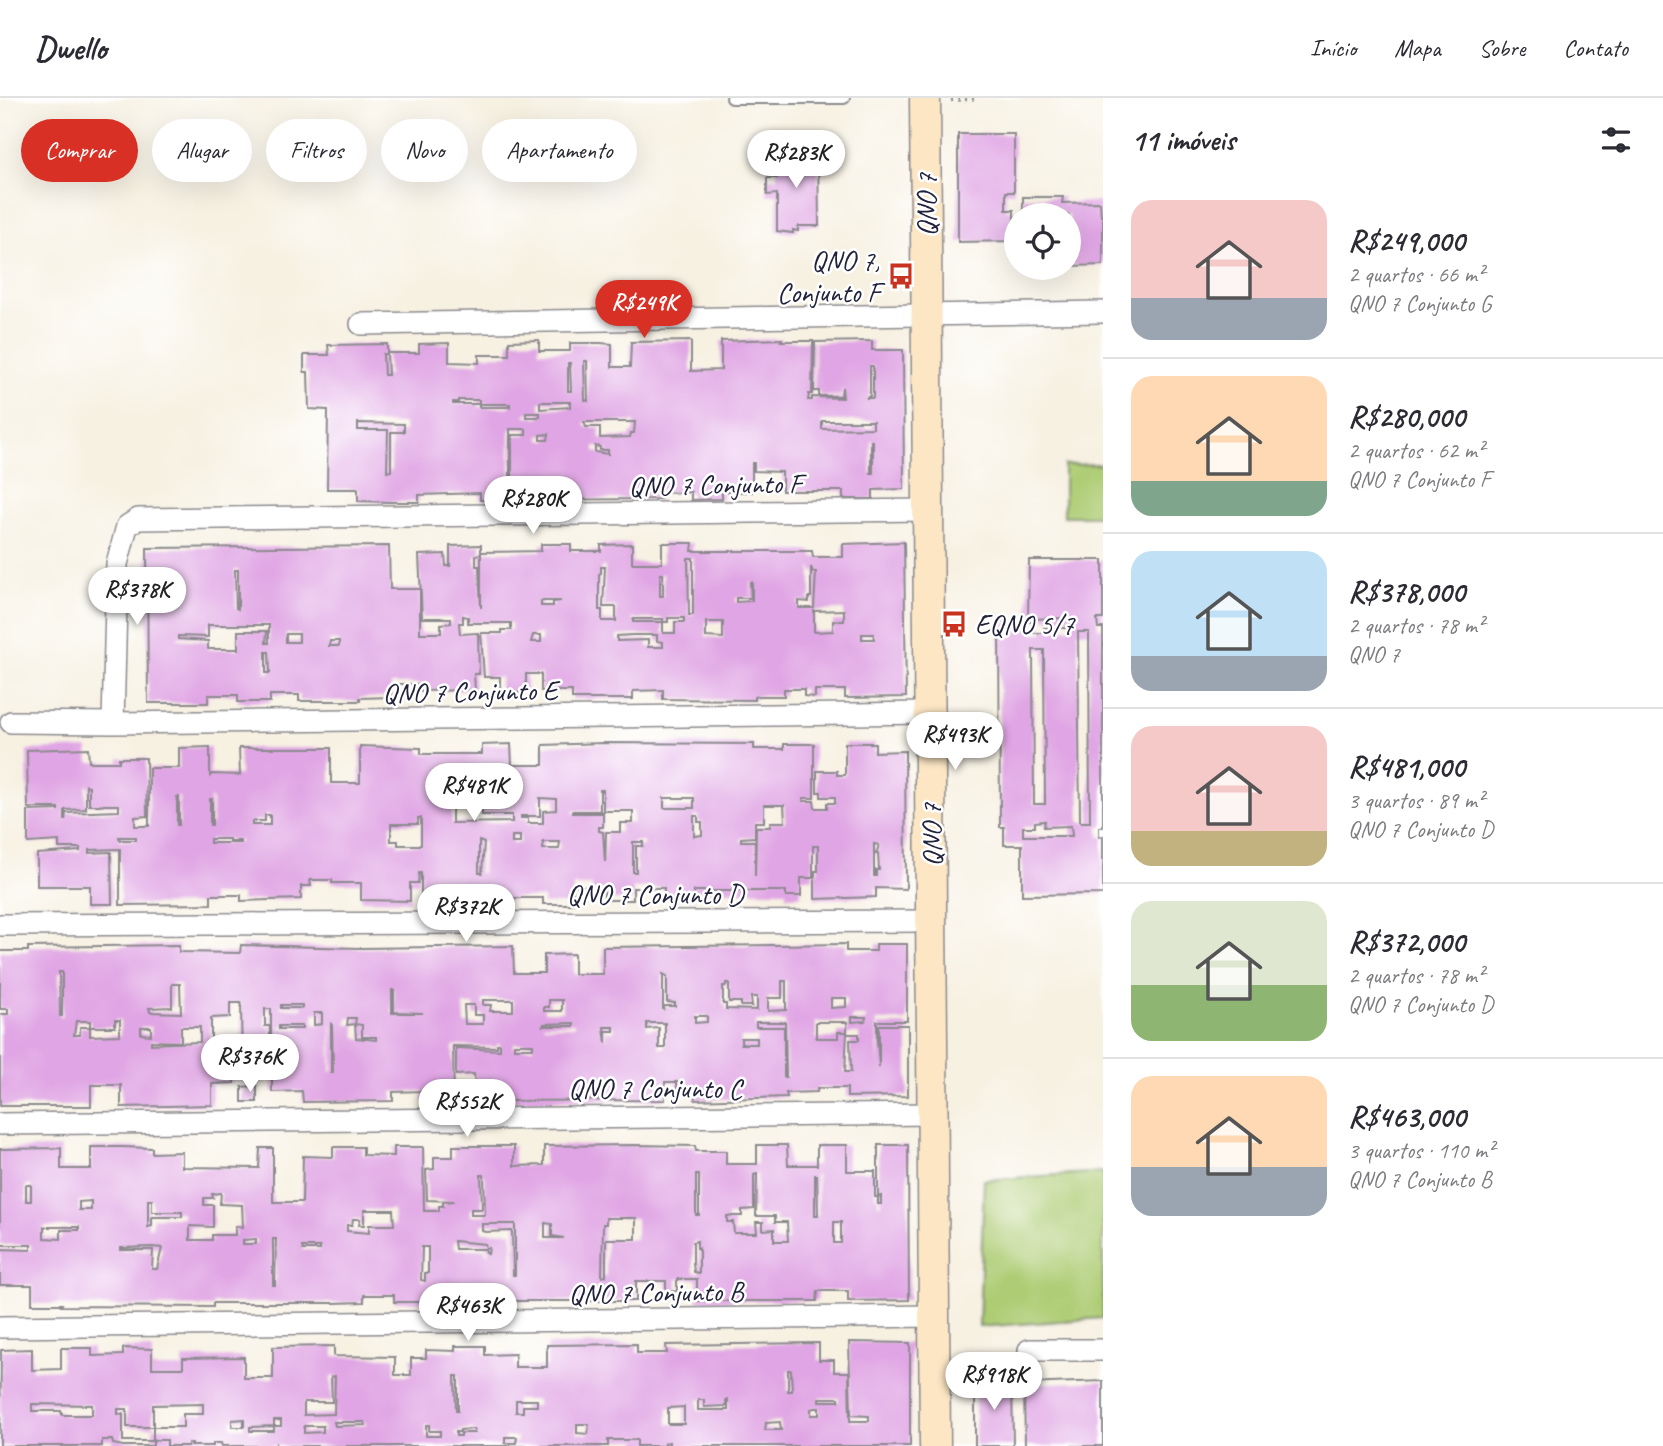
<!DOCTYPE html>
<html lang="pt">
<head>
<meta charset="utf-8">
<style>
	body { margin:0; font-family:Caveat,sans-serif; background:#f2f2f3; color:#2b2b33; height:100vh; display:flex; flex-direction:column; font-size:26px; white-space:nowrap }
	* { box-sizing:border-box; margin:0 }
	p { font-size:23px; color:#7c7c81 }
	.icon { flex:none; width:38px; height:38px; fill:none; stroke:currentColor; stroke-width:2; stroke-linecap:round; stroke-linejoin:round }
	.map { position:relative; flex:1; overflow:hidden }
	.details { display:flex; flex-direction:column; background:#fff; width:560px }
	.details>* { flex:none }
	.hud { position:absolute; left:21px; top:21px; width:665px; height:63px; display:flex; gap:14px }
	.tools { position:absolute; left:1004px; top:105px; display:grid; gap:14px }
	.tools a { display:grid; place-items:center; width:77px; height:77px; border-radius:50%; background:#fff; box-shadow:0 7px 28px #0002; font-size:35px }
	.price { position:absolute; translate:-50% -60px; padding:0 16px; border-radius:24px; background:#fff; color:#222; font-size:23px; line-height:46px; filter:drop-shadow(0 2px 4px #0008) }
	.price::after { content:''; position:absolute; left:50%; top:42px; width:21px; height:16px; margin-left:-10px; background:inherit; clip-path:polygon(0 0,100% 0,50% 100%) }
	.price.selected { background:#d93025; color:#fff }
	ul { padding:0; list-style:none }
	li { display:flex; align-items:center; gap:21px; height:175px; padding:0 28px }
	li+li { border-top:2px solid #e1e1e2 }
	li span { display:grid; place-items:center; flex:none; width:196px; height:140px; border-radius:21px; color:#555 }
	li>.icon { margin-inline-start:auto }
	span .icon { width:84px; height:84px; fill:#fffc; stroke-width:1 }
	li b { font-size:30px }
	h2 { display:flex; justify-content:space-between; align-items:center; height:84px; padding:0 28px; font-size:30px }
	.pill { padding:0 24px; border-radius:32px; background:#fff; box-shadow:0 7px 28px #0002; font-size:24px; line-height:63px }
	.pill.selected { background:#d93025; color:#fff }
	header { display:flex; align-items:center; gap:42px; box-sizing:border-box; height:98px; padding:0 35px; background:#fff; border-bottom:2px solid #e1e1e2 }
	header strong { font-size:33px }
	nav { display:flex; gap:38px; margin-inline-start:auto; font-size:24px }
	main { display:flex; flex:1; min-height:0 }
	.map>svg:first-child { display:block }
</style>
</head>
<body>
<header>
<strong>Dwello</strong>
<nav><a>Início</a><a>Mapa</a><a>Sobre</a><a>Contato</a></nav>
</header>
<main>
<div class="map">
<svg width="1103" height="1348" viewBox="0 0 1103 1348">
	<rect width="100%" height="100%" fill="#fff"/>
	<filter id="ink" filterUnits="userSpaceOnUse"><feTurbulence type="fractalNoise" baseFrequency=".0143" numOctaves="2"/><feDisplacementMap in="SourceGraphic" scale="14" xChannelSelector="R" yChannelSelector="G"/><feConvolveMatrix kernelMatrix="1 2 1 2 8 2 1 2 1" color-interpolation-filters="sRGB"/></filter>
	<filter id="wash" filterUnits="userSpaceOnUse"><feTurbulence type="fractalNoise" baseFrequency=".00686" numOctaves="4" result="noise"/><feDisplacementMap in="SourceGraphic" scale="28" xChannelSelector="R" yChannelSelector="G"/><feGaussianBlur stdDeviation="1.57" result="paint"/><feColorMatrix in="noise" values="0 0 0 0 0 0 0 0 0 0 0 0 0 0 0 0 0 1.4 0 .05"/><feComposite in="paint" operator="in"/></filter>
	<g filter="url(#wash)">
		<rect width="100%" height="100%" fill="#f7f1e2"/>
		<path fill="#adcc73" stroke="#687757" stroke-width="2" d="M1103,366V418H1064V367Z
			M1103,1074V1220L979,1229L984,1082Z"/>
		<g id="blocks">
			<path fill="#e0a5e4" fill-rule="evenodd" d="M958,36H1014V94H1006V112H1014V143L958,144Z
				M818,52L819,128H798V133L793,132V135L777,133V96L767,97V80H777L776,53Z
				M1023,99H1063L1062,105L1100,104L1101,118H1103V167L1069,168V117H1023Z
				M782,241L781,243H813L812,296H809L808,302H812V299L843,300L842,289L841,298H819V293H814L815,244L872,243V252H903L904,391L873,392V401H843V393H782V374L754,373V365H752V394H722V401L691,402V394L661,395V401L480,402V395L419,397V404H389L358,403V391H327L328,312L309,311L308,274H304V257H329L328,247L387,246V255H419V246L449,245V264L479,265V257H509V243L539,242V253H570V245H600L612,246V269H630L631,244L691,243V273L721,272V243ZM383,256H387L388,277H384ZM584,263H587L588,303L585,302ZM568,265H570L571,293H568ZM870,268H873V300H866L870,298ZM458,302H479V306H453V304H458ZM540,304H570V309L540,311ZM479,306H510V309H479ZM526,315H540V319H526ZM822,323H873V330L822,331ZM584,324H635L634,335H631L630,339L600,340V329H586ZM358,325L404,326V334H391V373L387,374L388,332H358ZM510,331H526V337H512V380H510ZM549,336L548,342H540V337ZM871,343H873V375H871ZM595,348L600,349V352H608V356L595,354Z
				M904,444L906,599L845,600V592H815V599L804,598V591H784V598H760L754,599V602L663,601V592L633,593V601H572V593H541V576H526V594L500,597V579H484L481,535H502V532H511V525H468V519L463,518V525H459L460,536L478,535L479,576H474L475,592L420,593V586H391V599L360,600V603H299V597H270V604H238V597H208V605H148L147,450L389,448L390,491H420V535H441V526L451,525V520H422L419,457L445,456L446,468H450V448L481,447V454L541,453V446H571V453H601V447L632,446V465H662V445H693L692,453H812L813,459H843V446ZM481,456V510L479,468H476V457ZM688,460H693V517H689ZM601,469H605L603,509H616V523H602V512H599V476L601,475ZM811,469L813,474H816L814,510H799V503L809,504V499H811ZM235,472H238V511L236,510ZM660,476H663V498H660ZM750,484H752V503L736,504V500H751ZM541,503H561L553,504V508H541ZM844,512V523H833V533L814,534V513ZM668,520H684V524H675V535H663V524H633V521H663V524H668ZM706,524H723V540L706,539ZM208,527H269V545H266L267,533H238V551H208V543L178,541V538L208,539ZM286,536H299V544H286ZM862,536H874V541H862ZM533,537H541V544H531ZM633,537H657V543L663,544V549H648V542L617,543V538ZM330,543H339V548H329ZM266,554H269L270,575H266Z
				M1029,462H1103V521H1097L1098,530H1103V729H1099V739L1103,738V796L1022,797V747H1004V729H1000L999,524H1033L1034,535H1044V530H1070V520L1028,521ZM1078,534H1089L1090,724H1080ZM1033,552H1044L1045,706H1034ZM1045,723L1044,729L1071,728L1072,738H1023V729H1035V724Z
				M603,645L754,646V651H784V646H814V700H803V703H814L815,710H827V705H835V699H821V694H817V673H837V677H845V645H875V654L905,653L906,791L876,790V799L815,801V773H818V748H813V780H801V798H786V793H694V801H664V790H633V802H604V793H592V788H573V806H543V800H513V803H453V807H421V775H419L418,785H410V803L361,802V785H332V782H310L311,788H301V801L241,803V797H211V806L120,807V751L89,752V755L111,754L112,806H90V788H37V756L80,753V750H59V743L28,745V713L58,712V710H28L27,652L88,650L89,664H119V660H146L147,718L135,719V728H149V670H179V650L210,649V678L212,676L240,677L239,650H331V685H360V648L421,650V656H482V647L511,646L512,667H543V647ZM86,687L89,688V707H119V713L66,715L65,723V712L86,711ZM600,692H603V713H633V725H620V734H606L605,764L603,734L599,733V729H603V715H573V713H600ZM177,699H179V727H177ZM540,700L556,701V712L543,713V725H528V720H521V718H540ZM664,700H694V710H664ZM210,701H212V727H210ZM764,707H784L785,724H770V729H756L755,778V743H741V740L755,739V724H764ZM482,709V717H512V724L452,725V710ZM265,717H270V727H252V723H265ZM694,718H698V724H702V737L694,738ZM418,720H421V747H398V743H391V726H418ZM512,738H520V745H512ZM119,739H136V742H120ZM210,741H229V743H240L241,745H210ZM479,743L484,745L482,775H479ZM543,744H560L559,751H543ZM633,744H643V748H636V774H633ZM874,746L879,747L876,756H878L879,772H876V778H874Z
				M846,846V853H876V846H907V923H877V942L879,969V927H908V998L847,999V990H817V994L786,995L787,999L695,1002V994H677V984H665V1002L485,1003L484,986H475L474,976L456,977V950L500,952V946H497V949L453,948L454,1004H423V993L393,994V1003L303,1004L302,993L272,994V967L271,974H242L241,905H230V919L211,920V955H217V951H234V985L212,986V1007L121,1009V987H91V1008H0V916H8V911H0V853H28V849L179,847V854L240,855L241,847L361,850L513,848L514,875H544V857L574,856V876H603V849ZM59,874H62V918H60ZM663,876L667,878V904L675,905V908H665L663,912ZM782,883H786V912L768,913V900H782ZM726,885H729V904H741V908H752L751,899H757V912L726,911V906H723V888H726ZM172,886H180L181,915L150,914L149,910L172,909ZM392,892H394V914L423,915H392ZM831,900H846V909L831,910ZM483,902H513V913H490L491,907H483ZM549,902H562V913H544V909H549ZM281,907H302V910H281ZM464,907H474V917H483V926H465ZM265,911H271V952L270,953V928H265ZM314,915H322V926L314,927ZM695,918H707V924L695,925ZM852,919H866L865,923L852,924ZM348,920H356L355,926L362,927V939H376V942L356,940L355,926L347,927ZM115,922H120V937L90,938V929H80V937H74L76,923H90V929H115ZM756,924H785L786,979H784V929H756ZM816,924H847V936H859V942H850L851,974H845L847,934H838V940H816ZM574,925V928H543L544,926ZM647,925H665V950H659V930L647,931ZM331,926L332,927L333,974H331ZM279,928H302V931H279ZM141,929H151V937L141,936ZM181,929H200V944L151,946V943L181,944ZM604,929H614V933H606V945ZM741,940H757V946H741ZM514,946H533V950H514Z
				M257,988V1004H242V989Z
				M635,1047L695,1048L696,1053H726V1066H757V1047H787L788,1067H817V1047H847V1073H875V1099H878V1106H881V1098L878,1099V1047H908L909,1202L848,1203V1193H818L817,1203H697V1181H677V1193L666,1194V1183H636V1203H455V1197H425V1204H394V1197H364V1204L334,1205H213V1209L61,1208L62,1206H32V1187H0V1151L31,1152V1147H0V1051L61,1050V1071H91V1049H121L152,1050V1055L182,1054V1069L259,1070L260,1050H273V1104H302L303,1058L333,1059V1049H363V1057L394,1058V1049H423L424,1113H439V1108H443V1104L454,1103L427,1102L426,1072L434,1071V1059H453V1048H514V1068L544,1067V1048ZM757,1076L756,1118H775V1124H787L788,1143H774V1131L763,1132V1124H756L757,1135H734L733,1124H727V1118H742V1112L754,1111V1077ZM481,1077H484L485,1117H471V1111H482ZM696,1077H699V1117H696ZM815,1077H817L818,1118H815ZM26,1087H31V1103H26ZM221,1095L220,1106L242,1107L243,1129L235,1128V1137H212V1142H190V1128L213,1129V1107H204V1100H213L212,1096ZM148,1102H152V1114H182V1119H152V1128L148,1129ZM91,1103V1112H79V1104ZM364,1112H393L394,1127H369V1135L347,1133V1127H352L353,1121H360L359,1127H364ZM606,1120H636V1141H606V1178L602,1179L603,1126H606ZM834,1124H841V1145H834ZM545,1125L552,1126V1138L564,1140H545ZM482,1126H515V1177H513L512,1133L485,1134L482,1133ZM44,1129H79V1132H61V1141L44,1140ZM256,1141V1146H243V1142ZM273,1141H276L275,1187H273ZM454,1143L485,1146L486,1150H489L488,1156L486,1155L485,1151H455ZM697,1143V1150H699V1175L694,1174L693,1165V1144ZM152,1149L162,1150L157,1171H152L153,1152H121V1150ZM302,1149H320V1152H303ZM422,1149H428V1175H425V1183L421,1182Z
				M849,1244L910,1245V1348H669V1344L665,1345V1348H637V1342H608V1348H276V1346L274,1348H222L221,1345H213V1348H191L192,1346L188,1345V1348H167V1342H153V1329H127V1311H118V1316H123V1343H153V1348H123L113,1346L112,1342H102V1348H0L1,1252L32,1251V1272L61,1271V1250H92V1258L123,1257V1250L152,1251V1270H183V1260L244,1259V1280H273V1249L334,1248V1258L395,1259V1277H411V1260H426V1252L455,1253V1248H485V1257L515,1256V1269H547V1247L637,1246V1255H667L666,1247L819,1245V1262H834V1274H849L850,1323H869V1318L851,1317ZM788,1272H791L792,1293H788ZM335,1278L334,1316L304,1317V1304H332L331,1279ZM455,1278H458V1313H456ZM819,1300H839V1303H819ZM728,1301V1312H698V1302H704V1309L726,1308V1302ZM516,1302H537V1308H523V1314H516ZM32,1306L92,1307V1317H62L61,1313H32ZM203,1306V1316H183V1329H153V1307ZM684,1309V1326H668V1310ZM814,1310H819V1317H811V1311ZM244,1321V1329H232V1322ZM274,1322H281V1328H274V1333H250V1329L274,1328ZM334,1324H365L366,1327L335,1328ZM780,1324L781,1332H765L766,1325ZM577,1326H589L588,1336L577,1335ZM426,1327H429V1333H440V1338H426ZM304,1328H323V1334L304,1335ZM474,1331V1335H461V1338H456V1334H460V1332ZM505,1339H517L516,1345H505Z
				M975,1279L1012,1280L1013,1348H975Z
				M1103,1283V1348H1025L1024,1286Z"/>
		</g>
	</g>
	<g filter="url(#ink)">
		<use href="#blocks" fill-opacity="0" stroke="#8c8a8e" stroke-width="2"/>
		<g fill="none" stroke-linecap="round" stroke-linejoin="round">
			<g stroke="#8c8a8e" stroke-width="14">
				<path id="lane" d="M732,0H844"/>
			</g>
			<g stroke="#8c8a8e" stroke-width="24">
				<path id="street" d="M361,226L1103,214
					M11,624L113,625L929,615
					M113,625L117,466L127,428L138,421L928,412
					M0,827L932,823
					M0,1026L933,1016
					M0,1229L935,1218
					M1029,1252H1103"/>
			</g>
			<g stroke="#8c8a8e" stroke-width="33">
				<path id="secondary" d="M925,0L935,1348"/>
			</g>
			<path stroke="#8c8a8e" stroke-width="4.5" stroke-dasharray="2 5" stroke-linecap="butt" d="M951,2L978,0"/>
			<use href="#lane" stroke="#fff" stroke-width="10"/>
			<use href="#street" stroke="#fff" stroke-width="21"/>
			<use href="#secondary" stroke="#fce6c4" stroke-width="30"/>
		</g>
	</g>
	<defs>
		<g id="bus-bare" transform="scale(2.1)"><path d="M-5-6H5V4H4V6H2V4H-2V6H-4V4H-5ZM-3.5-4V0h7V-4ZM-3.5 1.2v1.5H-2V1.2ZM2 1.2v1.5H3.5V1.2Z" fill="#c8321e" stroke="#fff" stroke-width="2.5" paint-order="stroke"/></g>
	</defs>
	<g fill-rule="evenodd">
		<use href="#bus-bare" x="901" y="178"/>
		<use href="#bus-bare" x="954" y="526"/>
	</g>
	<g text-anchor="middle" stroke-width="5" stroke-linejoin="round" paint-order="stroke">
		<g font-size="28" fill="#22223b" stroke="#fff">
			<text transform="translate(926 107) rotate(-90)" y="10">QNO 7</text>
			<text transform="translate(715 386) rotate(-1)" y="10">QNO 7 Conjunto F</text>
			<text transform="translate(470 593) rotate(-1)" y="10">QNO 7 Conjunto E</text>
			<text transform="translate(931 737) rotate(-91)" y="10">QNO 7</text>
			<text x="655" y="806">QNO 7 Conjunto D</text>
			<text x="655" y="1000">QNO 7 Conjunto C</text>
			<text transform="translate(656 1194) rotate(-1)" y="10">QNO 7 Conjunto B</text>
		</g>
		<g font-size="28" fill="#22223b" stroke="#fff" text-anchor="end">
			<text x="880" y="172">QNO 7,<tspan x="880" dy="32">Conjunto F</tspan></text>
			<text x="975" y="536" text-anchor="start">EQNO 5/7</text>
		</g>
	</g>
</svg>
<div class="tools">
<a><svg class="icon" aria-label="locate" viewBox="0 0 24 24"><circle cx="12" cy="12" r="6"/><path d="M12 2v4M12 18v4M2 12h4M18 12h4"/></svg></a>
</div>
<b class="price" style="left:796px;top:92px">R$283K</b>
<b class="price selected" style="left:644px;top:242px">R$249K</b>
<b class="price" style="left:533px;top:438px">R$280K</b>
<b class="price" style="left:137px;top:529px">R$378K</b>
<b class="price" style="left:955px;top:674px">R$493K</b>
<b class="price" style="left:474px;top:725px">R$481K</b>
<b class="price" style="left:466px;top:846px">R$372K</b>
<b class="price" style="left:250px;top:996px">R$376K</b>
<b class="price" style="left:467px;top:1041px">R$552K</b>
<b class="price" style="left:468px;top:1245px">R$463K</b>
<b class="price" style="left:994px;top:1314px">R$918K</b>
<div class="hud">
<a class="pill selected">Comprar</a>
<a class="pill">Alugar</a>
<a class="pill">Filtros</a>
<a class="pill">Novo</a>
<a class="pill">Apartamento</a>
</div>
</div>
<section class="details">
<h2>11 imóveis<svg class="icon" aria-label="filters" viewBox="0 0 24 24"><path d="M4 7h16M4 17h16"/><circle cx="9" cy="7" r="2"/><circle cx="15" cy="17" r="2"/></svg></h2>
<ul>
<li><span style="background:linear-gradient(#f6c9c9 70%,#9aa5b1 0)"><svg class="icon" aria-label="home" viewBox="0 0 24 24"><path d="M3 11l9-7 9 7M6 9v11h12V9"/></svg></span><div><b>R$249,000</b><p>2 quartos · 66 m²</p><p>QNO 7 Conjunto G</p></div></li>
<li><span style="background:linear-gradient(#ffd9b3 75%,#7fa58c 0)"><svg class="icon" aria-label="home" viewBox="0 0 24 24"><path d="M3 11l9-7 9 7M6 9v11h12V9"/></svg></span><div><b>R$280,000</b><p>2 quartos · 62 m²</p><p>QNO 7 Conjunto F</p></div></li>
<li><span style="background:linear-gradient(#bfe0f5 75%,#9aa5b1 0)"><svg class="icon" aria-label="home" viewBox="0 0 24 24"><path d="M3 11l9-7 9 7M6 9v11h12V9"/></svg></span><div><b>R$378,000</b><p>2 quartos · 78 m²</p><p>QNO 7</p></div></li>
<li><span style="background:linear-gradient(#f6c9c9 75%,#c2b280 0)"><svg class="icon" aria-label="home" viewBox="0 0 24 24"><path d="M3 11l9-7 9 7M6 9v11h12V9"/></svg></span><div><b>R$481,000</b><p>3 quartos · 89 m²</p><p>QNO 7 Conjunto D</p></div></li>
<li><span style="background:linear-gradient(#dfe7d0 60%,#8fb573 0)"><svg class="icon" aria-label="home" viewBox="0 0 24 24"><path d="M3 11l9-7 9 7M6 9v11h12V9"/></svg></span><div><b>R$372,000</b><p>2 quartos · 78 m²</p><p>QNO 7 Conjunto D</p></div></li>
<li><span style="background:linear-gradient(#ffd9b3 65%,#9aa5b1 0)"><svg class="icon" aria-label="home" viewBox="0 0 24 24"><path d="M3 11l9-7 9 7M6 9v11h12V9"/></svg></span><div><b>R$463,000</b><p>3 quartos · 110 m²</p><p>QNO 7 Conjunto B</p></div></li>
</ul>
</section>
</main>
</body>
</html>
